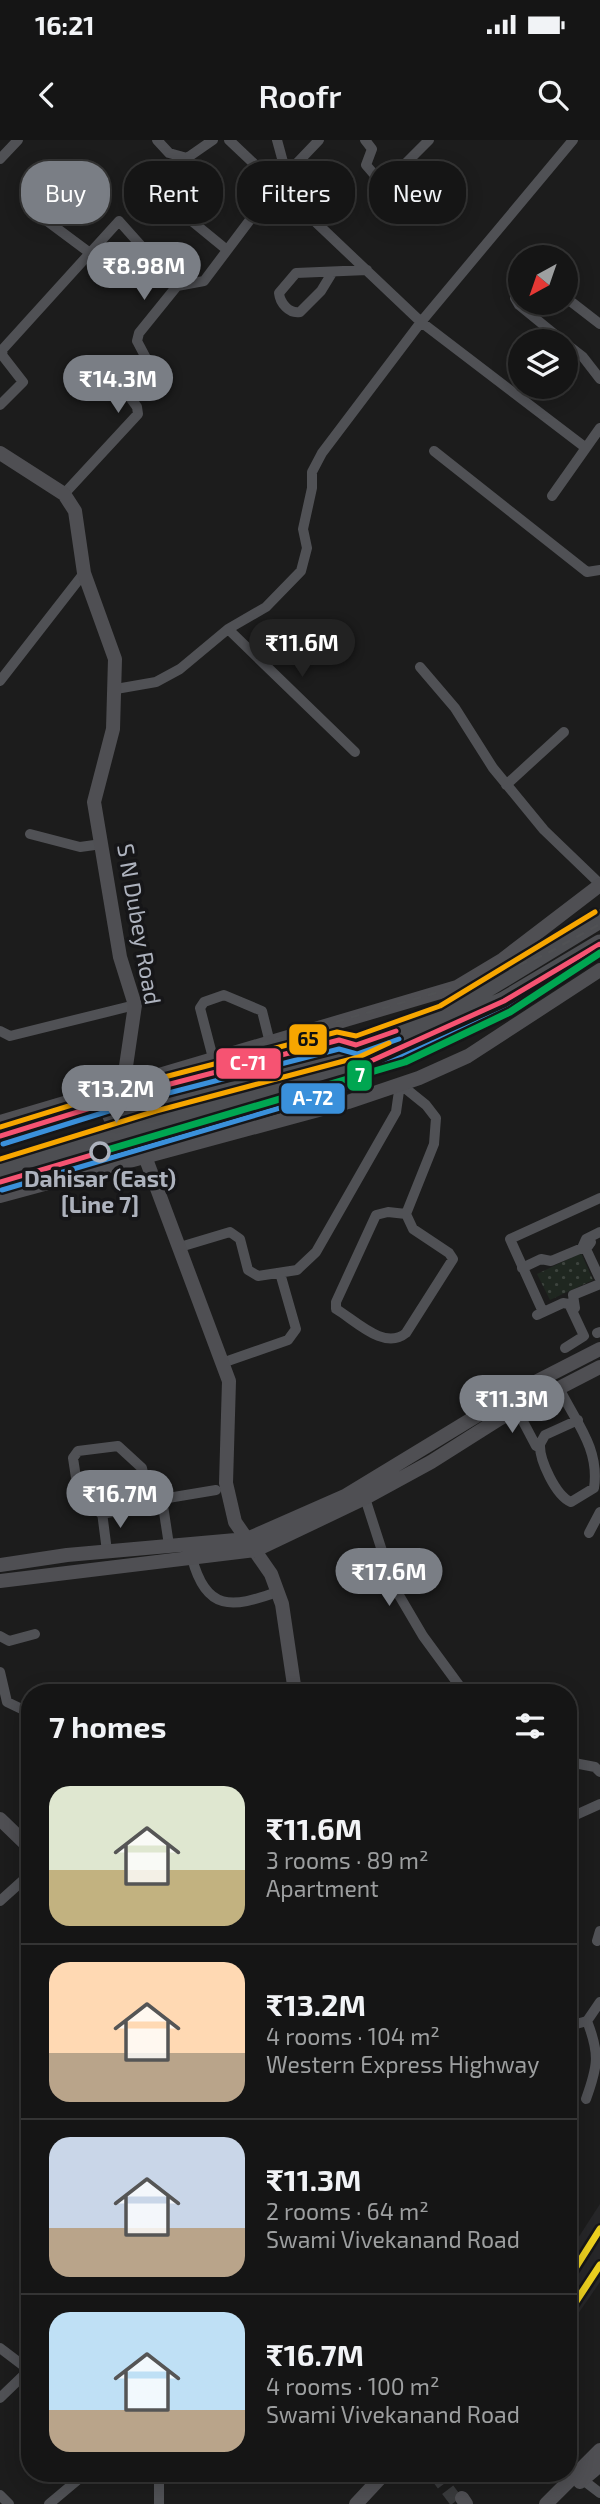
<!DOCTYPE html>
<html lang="en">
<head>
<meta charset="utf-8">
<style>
	body { margin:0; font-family:"Exo 2",sans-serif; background:#1e1e1e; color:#f1f3f6; height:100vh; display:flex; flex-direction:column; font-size:26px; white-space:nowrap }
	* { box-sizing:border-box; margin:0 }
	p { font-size:23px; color:#9d9fa0 }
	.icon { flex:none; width:38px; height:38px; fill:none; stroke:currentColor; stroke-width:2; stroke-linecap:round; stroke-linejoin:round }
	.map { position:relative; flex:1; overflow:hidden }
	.sheet { position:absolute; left:21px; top:1544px; width:556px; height:798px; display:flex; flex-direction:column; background:#151515; border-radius:28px; box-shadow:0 4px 18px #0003,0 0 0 2px #343434 }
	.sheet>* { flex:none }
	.hud { position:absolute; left:21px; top:21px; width:558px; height:63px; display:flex; gap:14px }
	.needle { width:46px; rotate:220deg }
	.tools { position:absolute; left:508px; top:105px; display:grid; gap:14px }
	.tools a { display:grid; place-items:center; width:70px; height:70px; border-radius:50%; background:#151515; box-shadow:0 4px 18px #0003,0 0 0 2px #343434; font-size:35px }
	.price { position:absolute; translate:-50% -60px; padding:0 16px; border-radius:24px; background:#7a7e85; color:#fff; font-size:23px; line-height:46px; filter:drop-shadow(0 2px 4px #0008) }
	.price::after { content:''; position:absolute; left:50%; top:42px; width:21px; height:16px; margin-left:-10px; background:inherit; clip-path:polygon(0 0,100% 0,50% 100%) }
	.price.current { background:#222; color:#fff }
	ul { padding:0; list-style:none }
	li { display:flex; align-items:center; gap:21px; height:175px; padding:0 28px }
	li+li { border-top:2px solid #343434 }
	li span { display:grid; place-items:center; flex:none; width:196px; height:140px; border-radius:21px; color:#555 }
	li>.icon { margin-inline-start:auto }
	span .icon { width:84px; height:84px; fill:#fffc; stroke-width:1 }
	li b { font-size:30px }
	h2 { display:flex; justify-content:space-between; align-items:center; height:84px; padding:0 28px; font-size:30px }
	.chip { padding:0 24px; border-radius:28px; background:#151515; box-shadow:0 4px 18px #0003,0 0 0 2px #343434; font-size:24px; line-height:63px }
	.chip.current { background:#7a7e85; color:#fff }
	.status { display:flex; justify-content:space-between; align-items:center; height:49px; padding:0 35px; background:#151515; direction:ltr }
	.status svg { height:19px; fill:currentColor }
	header { display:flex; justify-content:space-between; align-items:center; height:91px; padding:0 28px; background:#151515; font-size:32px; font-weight:600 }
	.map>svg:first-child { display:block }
</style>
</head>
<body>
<div class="status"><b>16:21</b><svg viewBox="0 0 49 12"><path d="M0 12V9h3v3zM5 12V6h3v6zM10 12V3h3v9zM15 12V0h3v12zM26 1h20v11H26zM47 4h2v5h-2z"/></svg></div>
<header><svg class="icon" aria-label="back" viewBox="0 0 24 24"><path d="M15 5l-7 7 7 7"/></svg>Roofr<svg class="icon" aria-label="search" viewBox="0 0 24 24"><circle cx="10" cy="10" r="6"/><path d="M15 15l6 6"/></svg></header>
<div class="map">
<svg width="600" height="2364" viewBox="0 0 600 2364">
	<defs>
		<pattern id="grass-dots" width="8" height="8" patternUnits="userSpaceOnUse" patternTransform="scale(1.75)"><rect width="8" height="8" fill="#1f2720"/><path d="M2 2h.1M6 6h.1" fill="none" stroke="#3d443e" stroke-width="1.8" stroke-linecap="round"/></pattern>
	</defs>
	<rect width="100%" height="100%" fill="#1c1c1c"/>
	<path fill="#262628" d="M600,2064V2142L569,2187V2112Z"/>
	<path fill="url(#grass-dots)" d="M581,1113L593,1140L550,1160L537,1134Z"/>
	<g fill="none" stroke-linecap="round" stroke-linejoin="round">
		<path stroke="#393a3c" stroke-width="14" stroke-dasharray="14 7" stroke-linecap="butt" d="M435,2333L457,2362"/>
		<path stroke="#505155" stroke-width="10" d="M157,0L169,13L187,18L213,0
			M229,0L421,182L586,308
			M277,0L286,33
			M365,0L372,9L366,25L379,40L391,38L429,0
			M0,19L18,0
			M187,47L176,61L177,69L227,110
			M43,78L90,113
			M332,133L321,151L300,172C289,174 280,163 279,153L296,133L367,130
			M520,150L515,158L519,165L563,201
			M565,157L600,184
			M565,203L583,217L600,239
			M0,265L23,242L2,215L3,209L119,81L177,146
			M434,311L587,432L600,430
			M64,354L138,274L137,267L119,242L122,233L146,218L137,201L139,193L177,146L204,141L277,44L319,0
			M552,356L600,288
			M228,489L355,612
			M420,527L455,568L493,628L544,690L600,744
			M0,541L84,433
			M116,549L156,542L180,529L228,489L266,467L301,431L307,408L303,389L312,348V332L322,313L421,182L573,0
			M506,645L564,592
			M30,694L80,707L102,704
			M0,891L10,896L135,865
			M213,918L200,868L204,862L224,855L262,871L270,903
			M400,944L426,965L436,978L434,1004L406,1074L413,1089L449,1113L453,1119L406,1193C384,1211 355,1180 336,1169V1162L376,1075L388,1072L406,1074
			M591,1102L586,1109L599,1137
			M180,1107L230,1092L240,1099L248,1130L258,1136L297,1130L316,1112L396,972L400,944
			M522,1128L541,1119L551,1121L582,1108L586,1099L600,1092
			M575,1168L573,1155L600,1144
			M543,1172L510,1099L600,1058
			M537,1175L563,1163L569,1164L584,1196L565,1208
			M597,1193L600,1192
			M222,1223L288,1200L296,1189L280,1133
			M559,1248C575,1281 600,1308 594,1348L571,1362C556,1356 539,1320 540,1304L545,1295L578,1280
			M517,1270L536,1306
			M365,1358L393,1445L423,1496L464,1552
			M101,1374L140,1367L148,1356L142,1328L118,1306L78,1311L73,1318L77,1344L96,1346L99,1349L107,1411
			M589,1393L600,1372
			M169,1405L162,1359L216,1350
			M192,1418C206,1472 232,1468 277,1452
			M0,1496L9,1501L35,1494
			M0,1532L7,1562L30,1573
			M569,1622L595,1627L600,1632
			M569,1678L600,1664
			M0,1761L30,1734
			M597,1801L600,1791
			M587,1881L600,1862
			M569,1886L587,1881
			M586,1959C598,1926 600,1914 587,1881
			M0,2208L29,2230
			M0,2258L30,2229
			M159,2333V2364
			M583,2340L600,2353
			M0,2355L9,2364
			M49,2364L86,2333"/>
		<path stroke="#4f4f53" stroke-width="14" d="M0,313L64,354L75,371L84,433L115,519L113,589L94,662L120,817L135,865L125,933L128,965
			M0,982L457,847L502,820L600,745
			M137,995L229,1241L226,1343L235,1382L271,1434L282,1464L295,1552
			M0,1056L348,962L419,938L468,916L600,830
			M0,1425L67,1415L247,1399L345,1356L516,1252L600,1209
			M0,1441L256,1410L365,1358L431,1322L499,1279L600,1227
			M0,1679L30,1708
			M580,2342L600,2325
			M462,2358L466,2364
			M356,2364L385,2333
			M546,2364L600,2310"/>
		<path stroke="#4d4e52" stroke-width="19" d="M153,964L356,905L444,874L600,779
			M158,979L362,925L504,861L600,804
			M0,996L155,948L224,931
			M0,1028L117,991
			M0,1042L268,964"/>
		<path stroke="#505154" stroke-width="2.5" stroke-dasharray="9 7" stroke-linecap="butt" d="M105,949L480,840L544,815L600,784
			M0,1045L102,1018"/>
		<path stroke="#4d4e52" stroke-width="19" d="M112,976L153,964
			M117,991L158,979"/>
		<g stroke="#161618" stroke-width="10">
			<path id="bus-1" d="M0,996L155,948L339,900L356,905L396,891
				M0,1042L355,937L362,925L504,861L600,804"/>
		</g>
		<g stroke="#161618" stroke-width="10">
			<path id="bus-2" d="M3,1004L157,956L339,909L357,914L399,899
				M2,1050L358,945L368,932L508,869L600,814"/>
		</g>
		<g stroke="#161618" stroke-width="10">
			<path id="bus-3" d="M0,987L153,940L337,892L356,896L440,866L595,772
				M0,1019L156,971L359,917L389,903"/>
		</g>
		<use href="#bus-1" stroke="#f65372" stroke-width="5"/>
		<use href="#bus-2" stroke="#3a90db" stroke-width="5"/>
		<use href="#bus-3" stroke="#f7a600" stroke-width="5"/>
		<g stroke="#161618" stroke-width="12">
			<path id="rail-1" d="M569,2138L600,2089
				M569,2172L600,2125"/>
		</g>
		<use href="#rail-1" stroke="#ebcf1f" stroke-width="7"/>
		<g stroke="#161618" stroke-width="12">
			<path id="metro-1" d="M100,1012L405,922L510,872L600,813"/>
		</g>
		<use href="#metro-1" stroke="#00a651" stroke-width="7"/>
	</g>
	<circle fill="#161618" stroke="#adb2bd" stroke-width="3.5" cx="100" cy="1012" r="9"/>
	<g text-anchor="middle" stroke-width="7" stroke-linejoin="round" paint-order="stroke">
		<g font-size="23" fill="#adb2bd" stroke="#161618">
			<text transform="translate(139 784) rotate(80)" y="8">S N Dubey Road</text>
		</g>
		<g font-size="23" font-weight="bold" fill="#adb2bd" stroke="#161618">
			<text x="100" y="1047">Dahisar (East)<tspan x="100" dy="26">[Line 7]</tspan></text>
		</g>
	</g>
	<g stroke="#161618" stroke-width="2.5">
		<rect x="288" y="883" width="40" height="33" rx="7" fill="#f7a600"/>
		<rect x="215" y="907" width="67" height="33" rx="7" fill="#f65372"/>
		<rect x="346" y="919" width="27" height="33" rx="7" fill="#00a651"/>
		<rect x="280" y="942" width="66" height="33" rx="7" fill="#3a90db"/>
	</g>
	<g font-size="19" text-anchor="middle" font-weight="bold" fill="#fff">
		<text x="248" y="930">C-71</text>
		<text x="360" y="942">7</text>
		<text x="313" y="965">A-72</text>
	</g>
	<g font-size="19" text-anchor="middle" font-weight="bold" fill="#111">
		<text x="308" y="906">65</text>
	</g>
</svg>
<div class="tools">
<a><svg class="needle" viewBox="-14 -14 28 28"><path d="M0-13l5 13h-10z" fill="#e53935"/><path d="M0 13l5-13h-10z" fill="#9d9fa0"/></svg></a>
<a><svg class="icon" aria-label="layers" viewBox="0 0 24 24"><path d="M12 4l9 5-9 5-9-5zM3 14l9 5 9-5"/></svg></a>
</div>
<b class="price" style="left:144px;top:162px">₹8.98M</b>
<b class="price" style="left:118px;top:275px">₹14.3M</b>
<b class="price current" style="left:302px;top:539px">₹11.6M</b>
<b class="price" style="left:116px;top:985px">₹13.2M</b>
<b class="price" style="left:512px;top:1295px">₹11.3M</b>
<b class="price" style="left:120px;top:1390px">₹16.7M</b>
<b class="price" style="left:389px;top:1468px">₹17.6M</b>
<div class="hud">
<a class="chip current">Buy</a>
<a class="chip">Rent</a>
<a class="chip">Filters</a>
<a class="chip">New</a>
</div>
<section class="sheet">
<h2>7 homes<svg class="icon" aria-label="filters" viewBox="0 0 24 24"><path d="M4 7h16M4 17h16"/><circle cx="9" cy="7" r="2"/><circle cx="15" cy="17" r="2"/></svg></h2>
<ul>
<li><span style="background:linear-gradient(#dfe7d0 60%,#c2b280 0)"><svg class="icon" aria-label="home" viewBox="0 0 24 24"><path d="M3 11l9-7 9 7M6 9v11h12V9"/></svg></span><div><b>₹11.6M</b><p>3 rooms · 89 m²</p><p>Apartment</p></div></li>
<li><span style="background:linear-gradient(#ffd9b3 65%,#b9a48a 0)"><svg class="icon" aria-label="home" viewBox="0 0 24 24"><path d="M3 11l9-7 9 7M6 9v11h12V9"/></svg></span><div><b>₹13.2M</b><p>4 rooms · 104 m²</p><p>Western Express Highway</p></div></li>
<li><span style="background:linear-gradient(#c9d6e8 65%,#b9a48a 0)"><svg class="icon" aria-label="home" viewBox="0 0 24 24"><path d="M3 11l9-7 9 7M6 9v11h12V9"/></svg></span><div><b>₹11.3M</b><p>2 rooms · 64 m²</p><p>Swami Vivekanand Road</p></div></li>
<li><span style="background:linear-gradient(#bfe0f5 70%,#b9a48a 0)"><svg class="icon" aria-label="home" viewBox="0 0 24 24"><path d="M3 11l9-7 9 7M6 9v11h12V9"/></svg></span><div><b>₹16.7M</b><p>4 rooms · 100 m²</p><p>Swami Vivekanand Road</p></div></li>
</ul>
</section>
</div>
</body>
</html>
